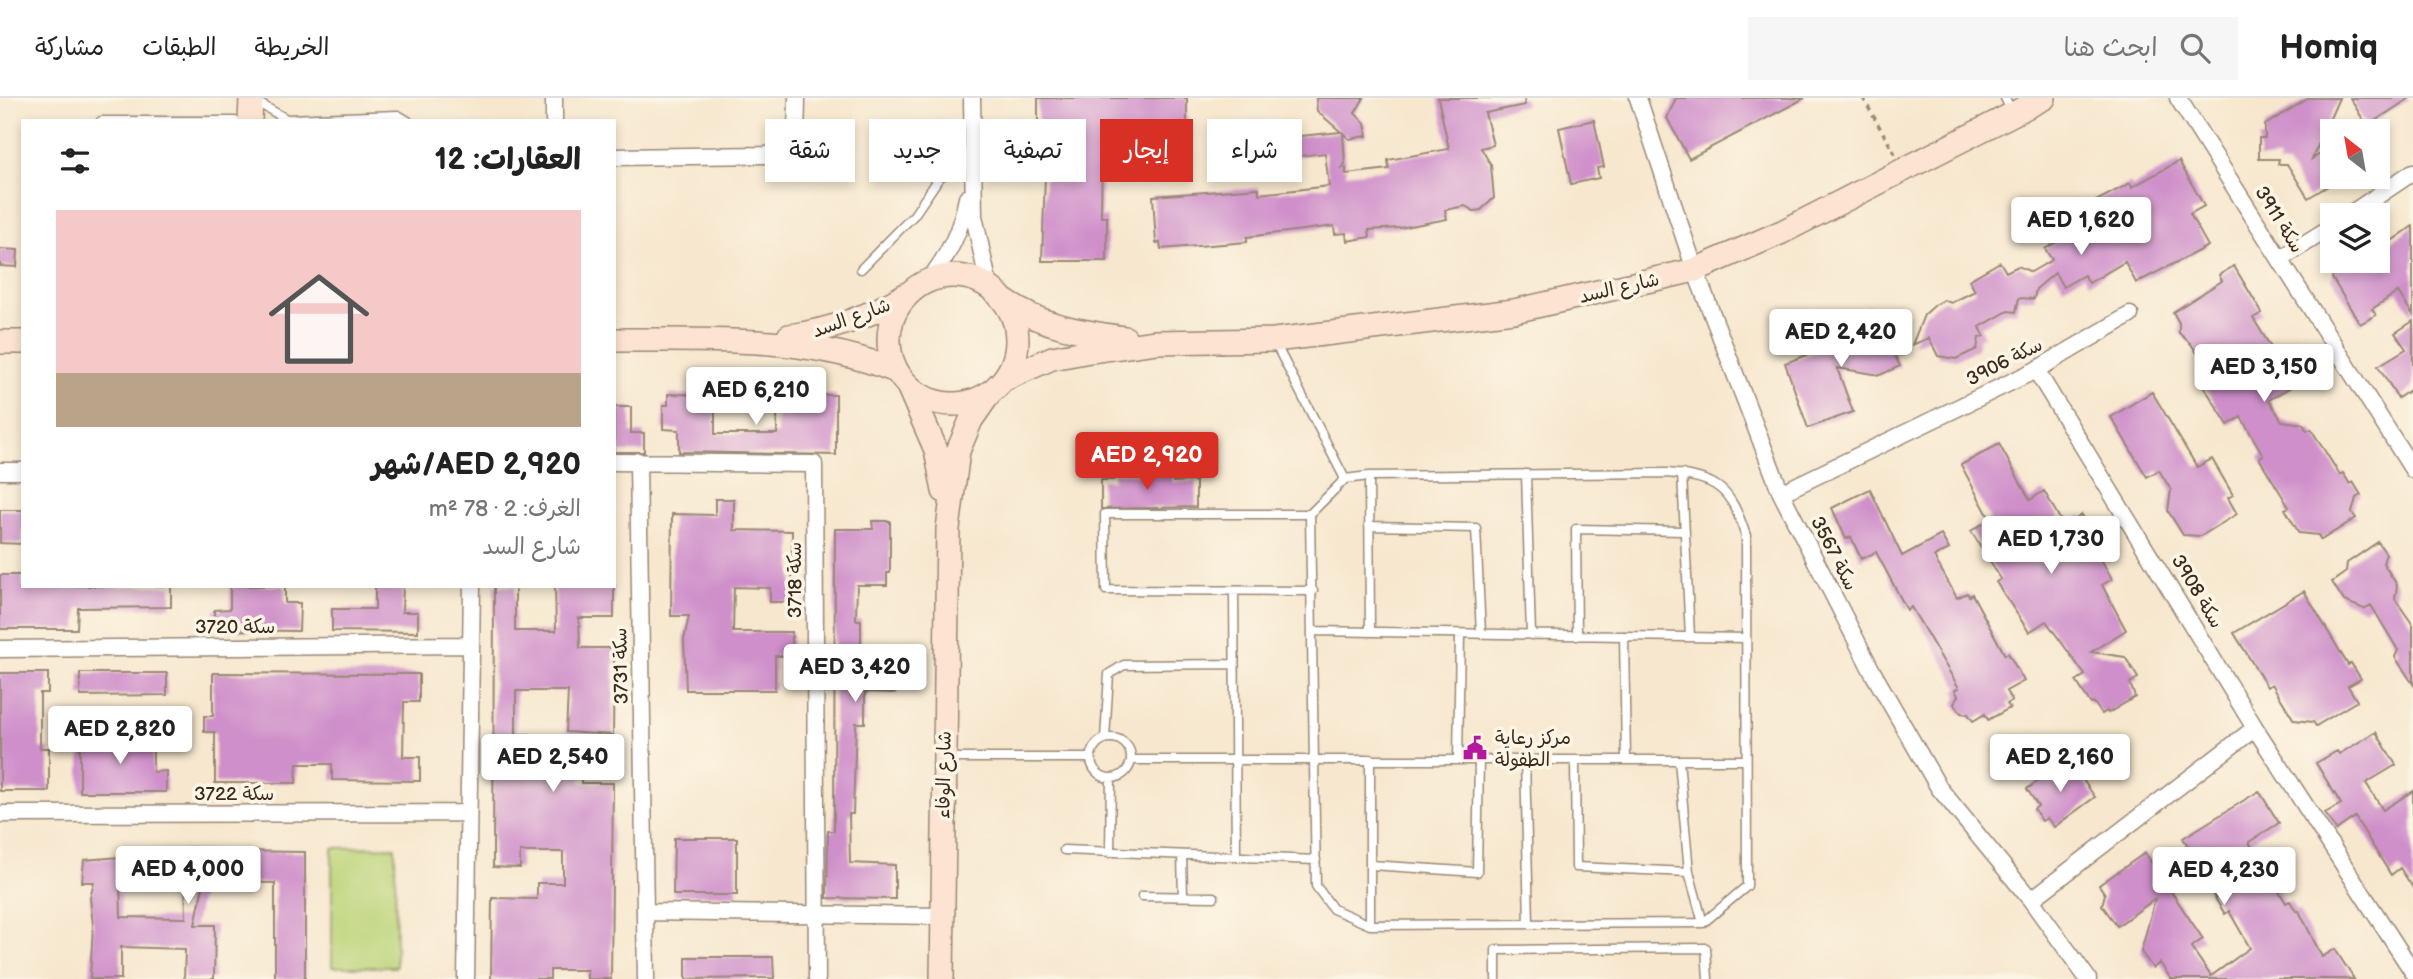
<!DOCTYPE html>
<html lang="ar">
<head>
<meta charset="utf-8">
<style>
	body { margin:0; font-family:"Balsamiq Sans","Playpen Sans Arabic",sans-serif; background:#f6f6f6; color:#222; direction:rtl; height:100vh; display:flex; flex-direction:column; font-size:26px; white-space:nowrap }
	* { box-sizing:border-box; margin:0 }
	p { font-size:23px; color:#767676 }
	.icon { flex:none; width:38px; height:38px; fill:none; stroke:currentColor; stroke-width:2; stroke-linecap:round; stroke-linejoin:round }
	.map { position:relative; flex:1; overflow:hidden; direction:ltr }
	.sheet { position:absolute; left:21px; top:21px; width:595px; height:469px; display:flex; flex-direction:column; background:#fff; border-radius:0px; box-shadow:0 4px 10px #0003; direction:rtl }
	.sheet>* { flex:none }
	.hud { position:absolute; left:637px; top:21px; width:665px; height:63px; direction:rtl; display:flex; gap:14px }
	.needle { width:46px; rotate:329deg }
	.fabs { position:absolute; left:2320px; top:21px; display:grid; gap:14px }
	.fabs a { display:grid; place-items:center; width:70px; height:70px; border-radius:0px; background:#fff; box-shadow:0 4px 10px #0003; font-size:35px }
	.price { position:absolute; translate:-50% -60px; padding:0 16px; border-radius:7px; background:#fff; color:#222; font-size:23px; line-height:46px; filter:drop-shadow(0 2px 4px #0008) }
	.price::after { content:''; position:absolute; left:50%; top:42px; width:21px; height:16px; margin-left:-10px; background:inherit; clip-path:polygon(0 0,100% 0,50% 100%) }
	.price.selected { background:#d93025; color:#fff }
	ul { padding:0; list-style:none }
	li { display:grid; align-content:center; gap:14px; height:371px; padding:0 35px }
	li+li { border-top:2px solid #e0e0e0 }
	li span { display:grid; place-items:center; height:217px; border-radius:0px; color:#555 }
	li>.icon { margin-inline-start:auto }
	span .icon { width:126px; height:126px; fill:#fffc; stroke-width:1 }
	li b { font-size:30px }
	h2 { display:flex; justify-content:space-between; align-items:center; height:84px; padding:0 35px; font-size:30px }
	.tag { padding:0 24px; border-radius:0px; background:#fff; box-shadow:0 4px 10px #0003; font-size:24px; line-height:63px }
	.tag.selected { background:#d93025; color:#fff }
	header { display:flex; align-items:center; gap:42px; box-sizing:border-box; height:98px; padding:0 35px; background:#fff; border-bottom:2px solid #e0e0e0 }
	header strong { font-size:33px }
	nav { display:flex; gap:38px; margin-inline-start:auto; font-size:24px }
	.search { width:490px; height:63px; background:#f6f6f6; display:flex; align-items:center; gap:18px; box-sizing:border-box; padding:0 24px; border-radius:0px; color:#767676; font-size:26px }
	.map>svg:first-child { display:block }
</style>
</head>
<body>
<header>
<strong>Homiq</strong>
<div class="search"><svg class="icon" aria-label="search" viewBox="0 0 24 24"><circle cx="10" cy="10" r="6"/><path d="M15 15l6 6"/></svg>ابحث هنا</div>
<nav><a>الخريطة</a><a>الطبقات</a><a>مشاركة</a></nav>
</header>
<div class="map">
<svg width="2413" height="881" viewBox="0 0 2413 881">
	<rect width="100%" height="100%" fill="#fcf5e5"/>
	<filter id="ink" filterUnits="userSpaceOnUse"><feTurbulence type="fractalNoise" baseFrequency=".0143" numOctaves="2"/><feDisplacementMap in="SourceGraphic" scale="14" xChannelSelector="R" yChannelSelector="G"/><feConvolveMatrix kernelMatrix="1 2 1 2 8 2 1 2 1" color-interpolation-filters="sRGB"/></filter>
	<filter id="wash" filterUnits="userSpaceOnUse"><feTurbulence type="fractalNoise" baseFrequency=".00686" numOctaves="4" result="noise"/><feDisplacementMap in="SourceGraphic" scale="28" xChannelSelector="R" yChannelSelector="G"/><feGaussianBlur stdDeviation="1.57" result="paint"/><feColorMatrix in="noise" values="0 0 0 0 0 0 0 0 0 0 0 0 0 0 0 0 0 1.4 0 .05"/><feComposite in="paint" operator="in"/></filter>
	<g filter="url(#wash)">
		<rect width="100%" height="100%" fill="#f7e7ce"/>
		<path fill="#bcd479" stroke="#7c7f4c" stroke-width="2" d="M395,749L396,869H332V750Z"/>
		<g id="blocks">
			<path fill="#cf8fca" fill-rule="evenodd" d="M1038,0H1187V67L1141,66V49H1102L1101,119H1107V163H1042L1046,49H1038Z
				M1316,0H1364L1355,15L1365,25L1367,38L1349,41L1343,35L1345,66L1342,70H1346V76L1389,71L1388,62L1449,51L1438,0H1524L1525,7L1485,15L1493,47L1481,50L1491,67L1494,100L1481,112L1474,113L1465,108L1445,112L1447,121L1400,130L1369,132L1370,139L1347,143L1346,135L1335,136L1334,128L1247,139V144L1161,151L1160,145H1156L1153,98L1259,90V96L1329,88L1325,55L1281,60L1280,40L1341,34L1317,13Z
				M1676,0H1805L1689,61L1667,20Z
				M2309,0H2339L2312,61L2333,48V85L2308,100L2287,66H2278L2279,61H2259V40H2265V27Z
				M2350,0H2410L2367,28Z
				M1594,22L1604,69L1597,70L1599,80L1571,86L1559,30Z
				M2179,63L2204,108L2190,116L2208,148L2136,185L2125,164L2089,185L2084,177L2063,189L2055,175L2036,191L2034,201L2019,200L2016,214L2008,213L1980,229L1984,238L1979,240L1977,251L1956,261L1938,258L1929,240L1912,247L1924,217L1935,207L1944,202L1951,205L1975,193L1969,182L2000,164L2006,174L2018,168L2031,174L2052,162L2045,151L2103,116L2096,103L2130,85L2132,89Z
				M2413,128V217L2398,194L2372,211L2376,217L2360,226L2332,180L2334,171L2341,167L2350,170L2361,163H2378L2382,144L2393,142Z
				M0,151L18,152L17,169L0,168Z
				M2234,168L2262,215L2253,220L2294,287L2269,302L2282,323L2303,326L2307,333L2311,331L2340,377L2343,375L2350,386L2353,384L2361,397L2356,400L2352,415L2356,420L2321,442L2318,437L2299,435L2285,411L2289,409L2259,360L2263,357L2241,319L2228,327L2198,279L2209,273L2191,246L2179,235V225L2173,214L2222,183L2219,177Z
				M1872,212L1886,240L1895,236L1903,252L1894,256L1900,268L1880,277L1837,270L1853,314L1808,330L1785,265L1848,242L1841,228Z
				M2413,223V290L2398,300L2378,268L2406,251L2395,235Z
				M2152,294L2197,369L2212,361L2233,397L2228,400L2237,416L2201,438L2183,437L2168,413L2171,392L2159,372L2147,379L2111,319Z
				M668,296L715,297V336H777V297H836V357L679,354V332L663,331V307H668Z
				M614,309H631V335H644V354H614Z
				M1999,346L2030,402L2044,393L2064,428L2082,417L2096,441L2076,452L2102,463L2112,481L2102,487L2126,532L2091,554L2125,559L2138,580L2130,585L2135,599L2108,615L2107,613L2102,616L2094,605L2091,606L2076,583L2085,577L2046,523L2029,534L1996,484L2001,481L1971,433L1990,421L1961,367Z
				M1113,375L1173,377V384L1196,383V409L1101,411V382H1113Z
				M1870,391L1902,458L1941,437L1949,451L1934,459L1957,500L1967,495L1969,498L1972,496L2005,557L2008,555L2024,583L2006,593L2012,603L2007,606L2010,610L1988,622L1985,616L1973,623L1968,616L1961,615L1954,606L1958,598L1955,592L1959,590L1911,509L1907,512L1876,454L1861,461L1851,439L1846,441L1832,410Z
				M715,401H734V432L792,433V504H770V490L734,489L733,534H792V558H775V592H686L684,542L689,518H671L672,416L715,417Z
				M0,412H23V446L0,445Z
				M872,423H890V475H887V487H857L856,522H861V569H896L895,595L865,594V625H856L853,716H849L850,765L895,767V801L827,800L828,733H834L835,431H873Z
				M2378,444L2386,456L2383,465L2397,487L2395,501L2413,527V586L2395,559L2398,552L2371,507L2364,511L2344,503L2332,484L2346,474L2347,465Z
				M0,477H23V488H171V509L78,510L77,531H0Z
				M230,488H285V505H300L299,533L214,532V512L230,511Z
				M375,488H403L402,514H418V534L332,533V511H375Z
				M494,488H515V533H556L555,488H614V520H579L580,550H614L613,637L566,634L568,593H516V636H530V665L581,666V685H613L611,881H587V872H550V881H491L492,800L537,801V785H563V754H520V770L493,769Z
				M2304,493L2348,567L2351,565L2361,581L2348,588L2357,603L2316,628L2313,624L2294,622L2272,586L2267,589L2234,535Z
				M0,575H48V595H40V650H49V693H0Z
				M80,575H167V597L80,598Z
				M213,575L419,576V604H404L403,659H420V683L332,682V666H297L296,685H215V634H204V618H213Z
				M2376,634L2396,667L2366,685L2383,712L2413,693V790L2400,770L2391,777L2355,719L2336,732L2325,715L2341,706L2316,665L2337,653L2339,656Z
				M94,637L153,640V674L166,673V694H80V645H94Z
				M2068,661L2095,699L2054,729L2047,720L2042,723L2034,711L2038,708L2027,691Z
				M2259,693L2279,725L2249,744L2286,805L2290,803L2296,813H2299L2322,859L2335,851L2354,881H2171L2160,865L2153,870L2141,854L2155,801L2117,828L2102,807L2105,796L2099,787L2145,755L2203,841L2191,849L2211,878L2250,850L2229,813L2225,816L2204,783L2208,780L2183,740Z
				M674,740H737V797H673Z
				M121,752L305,754V881H275V785L204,784L195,827H215L214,881H184L185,851L121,849V881H90L93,827L90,800L94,784H82L84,762L120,759ZM120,783L185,785L186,820L121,819Z
				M686,859H773L774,880L686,881Z"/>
		</g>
	</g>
	<g filter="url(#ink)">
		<use href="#blocks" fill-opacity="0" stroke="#998876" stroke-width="2"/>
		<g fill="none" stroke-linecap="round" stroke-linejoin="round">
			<g stroke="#998876" stroke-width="11">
				<path id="lane" d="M2005,0L2012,14
					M253,2L290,23
					M288,21L398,17L408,23
					M101,23H235
					M861,171L914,117L939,80L972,57
					M1275,245L1345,381
					M1526,376L1531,537
					M1682,376L1690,539
					M1369,378L1370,534
					M1310,416L1316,788L1333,811L1370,827L1703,825L1747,788L1746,438C1730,389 1718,380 1667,375L1369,378L1345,381L1310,416H1105L1106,492L1313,493
					M1369,428L1476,430L1481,536
					M1234,493L1236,759
					M1313,533L1746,540
					M1577,538L1576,431L1685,433
					M1624,538L1626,662
					M1091 660a20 20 0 1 1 40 0a20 20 0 1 1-40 0Z
					M1105,641L1109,576L1124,567L1234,566
					M945,660H1091
					M1370,661V827
					M1458,661L1460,536
					M1525,661L1529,826
					M1131,662H1746
					M1575,662L1576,769L1689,774
					M1679,662L1689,774L1703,825
					M1064,752L1316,762
					M1110,755L1111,680
					M1182,757L1183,798
					M1371,767L1477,774L1479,661
					M1142,798L1214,799
					M1496,881V852L1706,850L1708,881"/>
			</g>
			<g stroke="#998876" stroke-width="19">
				<path id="street" d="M554,0V23
					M972,0L974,118L989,188
					M1638,0L1695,172L1781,395L1873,575L1939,690L2031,802L2088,881
					M2178,0L2413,372
					M614,59L767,57C800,48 796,30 797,0
					M2349,117L2413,74
					M2280,161L2333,128
					M928,183C949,157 961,132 967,100
					M2036,272L2255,630L2413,874
					M638,363L646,881
					M614,364L814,366L817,881
					M0,373H23
					M1781,395L2036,272L2130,217
					M0,551L470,547
					M0,716L467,715
					M2031,802L2255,630
					M645,814L942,818
					M466,881L472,488"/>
			</g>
			<g stroke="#998876" stroke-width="26">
				<path id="secondary" d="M250,23L251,0
					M889 242a64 64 0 1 1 128 0a64 64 0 1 1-128 0Z
					M1005,203C1040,228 1083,234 1125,240
					M789,238C831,232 871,218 907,196
					M614,242C709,243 806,236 896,273
					M0,244H23
					M1005,281L1052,260L1090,253L1156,244L1274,242L1514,213L1695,172L1782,134L2044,0
					M909,290L936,352L944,393
					M942,881L948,431L958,353L971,322L989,296"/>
			</g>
			<path stroke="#998876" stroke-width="3.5" stroke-dasharray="5 5" stroke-linecap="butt" d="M1863,0L1895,56"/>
			<use href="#lane" stroke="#fff" stroke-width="8"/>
			<use href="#street" stroke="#fff" stroke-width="16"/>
			<use href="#secondary" stroke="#fde3d1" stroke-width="23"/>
		</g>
	</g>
	<defs>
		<g id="civic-bare" transform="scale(1.89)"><path d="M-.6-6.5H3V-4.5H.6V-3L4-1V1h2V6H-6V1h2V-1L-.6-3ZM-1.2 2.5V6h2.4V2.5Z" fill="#b5179e" stroke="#fcf5e5" stroke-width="2.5" paint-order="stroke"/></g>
	</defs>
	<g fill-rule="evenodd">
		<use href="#civic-bare" x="1475" y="650"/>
	</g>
	<g text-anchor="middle" stroke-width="7" stroke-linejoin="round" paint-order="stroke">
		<g font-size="19" fill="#3b2a1e" stroke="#fcf5e5">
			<text transform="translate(2280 121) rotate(58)" y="7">سكة 3911</text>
			<text transform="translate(1619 189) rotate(-13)" y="7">شارع السد</text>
			<text transform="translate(851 219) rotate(-20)" y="7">شارع السد</text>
			<text transform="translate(2004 263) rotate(-27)" y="7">سكة 3906</text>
			<text transform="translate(1835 455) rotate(63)" y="7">سكة 3567</text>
			<text transform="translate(794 482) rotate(-90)" y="7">سكة 3718</text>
			<text transform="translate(2198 493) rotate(59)" y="7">سكة 3908</text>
			<text x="235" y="535">سكة 3720</text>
			<text transform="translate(620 568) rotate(-91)" y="7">سكة 3731</text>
			<text transform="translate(943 677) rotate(-89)" y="7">شارع الوفاء</text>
			<text x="234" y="702">سكة 3722</text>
		</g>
		<g font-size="19" fill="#3b2a1e" stroke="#fcf5e5" text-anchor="start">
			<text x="1495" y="646">مركز رعاية<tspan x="1495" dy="22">الطفولة</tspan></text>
		</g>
	</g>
</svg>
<div class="fabs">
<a><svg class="needle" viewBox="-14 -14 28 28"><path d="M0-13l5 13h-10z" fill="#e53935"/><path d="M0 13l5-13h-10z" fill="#767676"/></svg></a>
<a><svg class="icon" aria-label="layers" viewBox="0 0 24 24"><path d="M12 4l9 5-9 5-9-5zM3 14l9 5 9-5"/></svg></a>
</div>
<b class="price" style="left:2081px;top:159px">AED 1,620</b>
<b class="price" style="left:1841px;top:271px">AED 2,420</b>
<b class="price" style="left:2264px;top:306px">AED 3,150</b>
<b class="price" style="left:756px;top:329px">AED 6,210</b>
<b class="price selected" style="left:1147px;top:394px">AED 2,920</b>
<b class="price" style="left:2051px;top:478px">AED 1,730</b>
<b class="price" style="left:855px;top:606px">AED 3,420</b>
<b class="price" style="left:120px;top:668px">AED 2,820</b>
<b class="price" style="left:553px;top:696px">AED 2,540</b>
<b class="price" style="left:2060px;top:696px">AED 2,160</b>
<b class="price" style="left:188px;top:808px">AED 4,000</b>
<b class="price" style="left:2224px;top:809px">AED 4,230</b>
<div class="hud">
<a class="tag">شراء</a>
<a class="tag selected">إيجار</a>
<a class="tag">تصفية</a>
<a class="tag">جديد</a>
<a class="tag">شقة</a>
</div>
<section class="sheet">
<h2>العقارات: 12<svg class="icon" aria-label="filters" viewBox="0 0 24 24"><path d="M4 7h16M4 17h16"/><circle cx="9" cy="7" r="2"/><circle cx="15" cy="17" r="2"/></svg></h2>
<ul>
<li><span style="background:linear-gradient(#f6c9c9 75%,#b9a48a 0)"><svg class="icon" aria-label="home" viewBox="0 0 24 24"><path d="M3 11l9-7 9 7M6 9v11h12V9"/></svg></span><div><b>AED 2,920/شهر</b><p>الغرف: 2 · 78 m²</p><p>شارع السد</p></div></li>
</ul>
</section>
</div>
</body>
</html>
